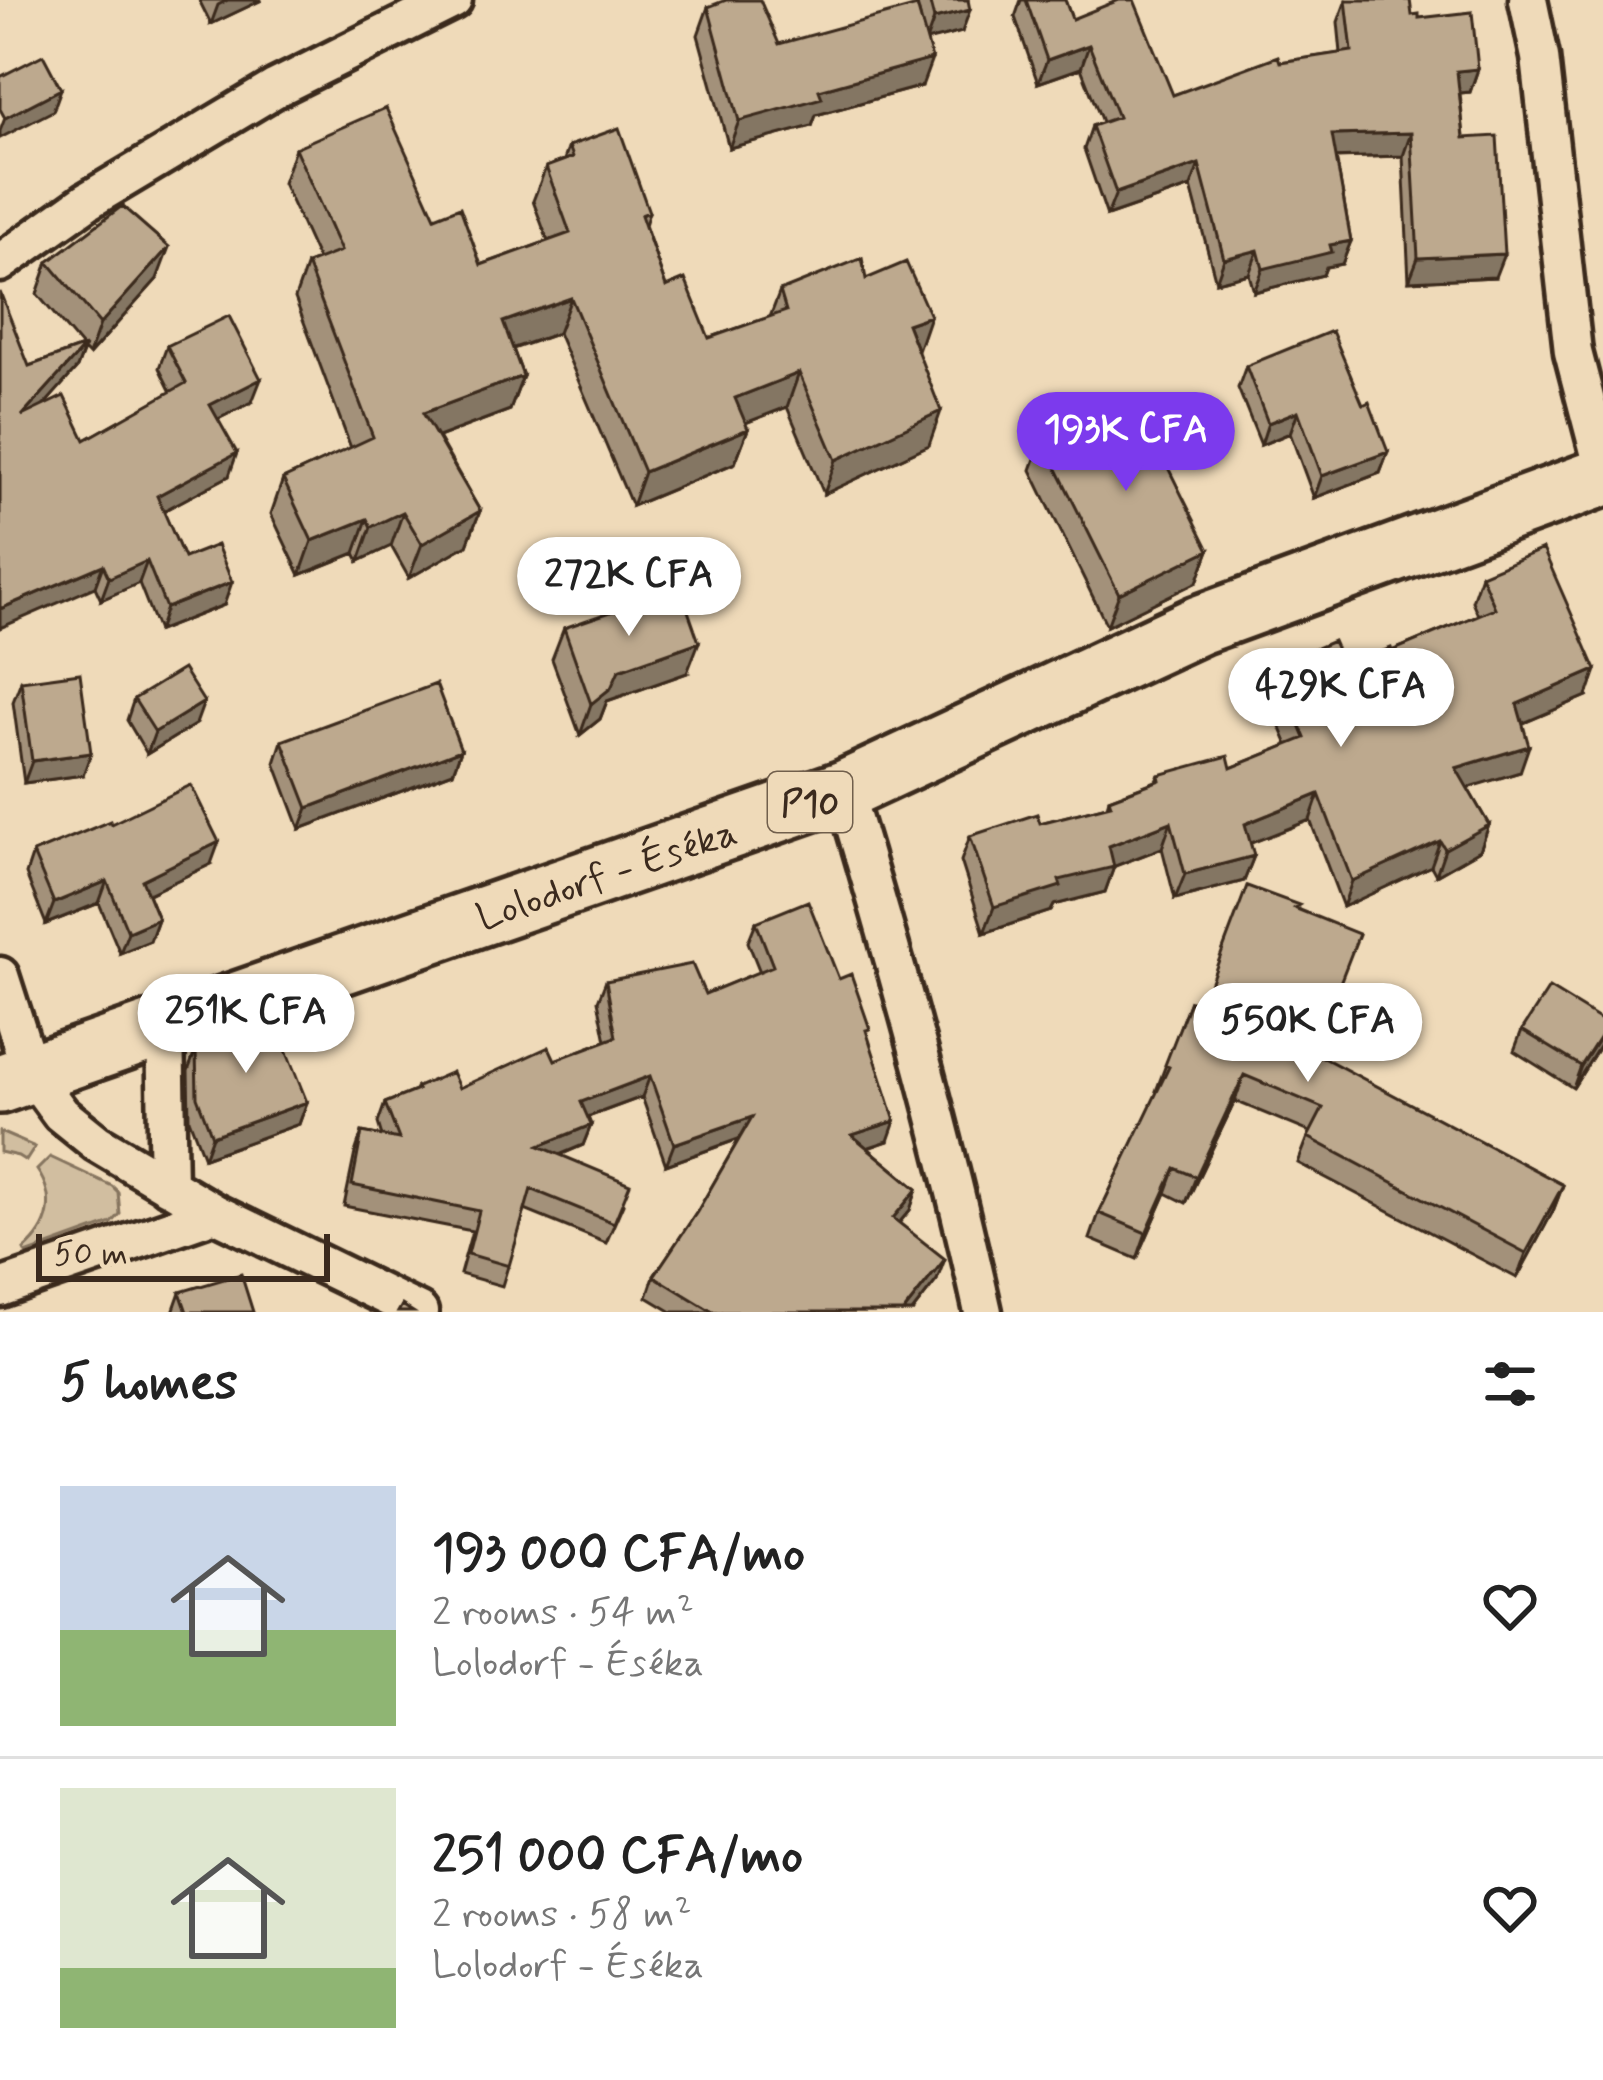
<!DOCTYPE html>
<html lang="en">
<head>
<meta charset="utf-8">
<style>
	body { margin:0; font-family:Mynerve,sans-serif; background:#f6f6f6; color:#222; height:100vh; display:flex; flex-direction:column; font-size:45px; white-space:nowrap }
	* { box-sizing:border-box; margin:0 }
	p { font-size:39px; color:#767676 }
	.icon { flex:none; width:66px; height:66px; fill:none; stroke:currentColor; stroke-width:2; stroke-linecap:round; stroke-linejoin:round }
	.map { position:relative; height:1312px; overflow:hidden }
	.details { display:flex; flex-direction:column; background:#fff; flex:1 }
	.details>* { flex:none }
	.scale { position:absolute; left:36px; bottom:30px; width:294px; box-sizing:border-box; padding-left:12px; border:6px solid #3b2a1e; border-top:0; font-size:33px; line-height:42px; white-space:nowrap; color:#3b2a1e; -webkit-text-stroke:9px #efdab9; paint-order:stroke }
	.price { position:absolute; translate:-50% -102px; padding:0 27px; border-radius:42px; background:#fff; color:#222; font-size:39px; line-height:78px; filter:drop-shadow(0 3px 6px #0008) }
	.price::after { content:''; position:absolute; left:50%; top:72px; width:36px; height:27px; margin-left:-18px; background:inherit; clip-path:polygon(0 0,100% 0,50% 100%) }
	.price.selected { background:#7c3aed; color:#fff }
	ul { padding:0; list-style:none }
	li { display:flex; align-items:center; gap:36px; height:300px; padding:0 60px }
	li+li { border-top:3px solid #e0e0e0 }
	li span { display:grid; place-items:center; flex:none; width:336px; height:240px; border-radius:0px; color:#555 }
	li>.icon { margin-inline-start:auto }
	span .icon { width:144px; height:144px; fill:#fffc; stroke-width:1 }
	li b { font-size:51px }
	h2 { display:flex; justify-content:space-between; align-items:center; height:144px; padding:0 60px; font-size:51px }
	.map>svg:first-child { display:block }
</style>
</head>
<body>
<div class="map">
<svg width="1603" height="1312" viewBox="0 0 1603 1312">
	<rect width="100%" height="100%" fill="#efdab9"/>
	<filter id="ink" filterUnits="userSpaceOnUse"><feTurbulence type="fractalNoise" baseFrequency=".00833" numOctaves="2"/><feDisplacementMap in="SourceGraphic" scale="24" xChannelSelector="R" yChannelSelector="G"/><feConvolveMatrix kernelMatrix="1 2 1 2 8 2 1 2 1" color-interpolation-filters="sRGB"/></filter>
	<g filter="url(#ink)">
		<path fill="#d1bea0" stroke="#86745f" stroke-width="3" d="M0,1132L35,1147L26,1161L18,1156L0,1152Z
			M50,1157L112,1186L118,1192L120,1214L112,1223L26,1254L24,1250C50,1228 57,1199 37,1170Z"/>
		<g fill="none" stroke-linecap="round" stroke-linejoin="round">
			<g stroke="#3b2a1e" stroke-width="45">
				<path id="minor" d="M1528,0L1540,57L1573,352L1603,467
					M0,263L87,201L276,88L453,0
					M844,790C896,962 944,1136 983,1312
					M0,976L31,1073L61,1114L97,1143L215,1213L419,1312
					M165,1026L168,1186
					M0,1288L215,1213"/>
			</g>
			<g stroke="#3b2a1e" stroke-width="66">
				<path id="primary" d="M0,1084L844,790L1199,625L1603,477"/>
			</g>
			<use href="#minor" stroke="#efdab9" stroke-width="36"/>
			<use href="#primary" stroke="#efdab9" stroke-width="57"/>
		</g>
		<path fill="#a3917a" stroke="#3b2a1e" stroke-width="3" d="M199,0H262L211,24Z
			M916,0H968L962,32L927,40L922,86L816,115L812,126L729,148L698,35L708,7L779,44L920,17Z
			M1021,0H1065L1072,19L1173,95L1280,62L1341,53L1338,22L1346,0L1419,18L1478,69L1470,92L1460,93L1464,138L1495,277L1409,281L1403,156L1336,158L1351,241L1342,264L1326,267L1323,275L1254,292L1249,274L1216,282L1191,187L1107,216L1084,149L1092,126L1102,122L1081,68L1038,83L1015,17Z
			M569,146L649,212L645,225L666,287L709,338L770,317L780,291L866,279L917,351L929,445L824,494L787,407L745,423L748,429L735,463L632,506L558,333L513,349L523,376L510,410L438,437L480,511L467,545L409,578L391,546L359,561L355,553L300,575L271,514L283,479L351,448L295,298L307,264L318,260L283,183L295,148L435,217L481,265L548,241L533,201L546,167L564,160Z
			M48,262L157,279L89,355L84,350L77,368L43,406L85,440L171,392L159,368L167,346L252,402L218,419L229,476L163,511L184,558L224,605L158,631L139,583L101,600L95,587L29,366L82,347L37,294Z
			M1246,366L1363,405L1388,452L1380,473L1314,498L1290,433L1261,445L1238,388Z
			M1042,439L1209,550L1197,582L1107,626L1031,470Z
			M1481,575L1587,696L1523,723L1520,772L1467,787L1489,825L1480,850L1436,875L1431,866L1343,907L1310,820L1250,843L1254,856L1244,881L1175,899L1162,848L1114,866L1105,892L1054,905L1051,911L984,933L961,861L970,836L1040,823L1107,806L1109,799L1156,781L1159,775L1231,768L1288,745L1265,691L1275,666H1344L1392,651L1478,615L1472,601Z
			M564,628L687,673L607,701L600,719L580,735L552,659Z
			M21,681L83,775L24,783L13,702Z
			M134,699L196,724L147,754L127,720Z
			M282,741L461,750L453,772L300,829L275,763Z
			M111,824L211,864L148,894L158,919L150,941L120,953L99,903L46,924L26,874L33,853Z
			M1298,910L1313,1053L1563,1185L1553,1211L1517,1278L1298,1163L1310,1132L1235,1101L1186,1203L1166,1193L1137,1259L1090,1239L1099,1213L1158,1092L1156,1091L1190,1001L1202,1005Z
			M756,922L839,979L867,1036L888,1141L868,1148L917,1189L910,1210L899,1223L937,1280L912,1312H672L647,1297L654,1276L697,1212L739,1139L666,1165L642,1097L588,1117L591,1125L583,1145L560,1155L623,1204L606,1243L525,1210L502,1286L460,1274L472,1231L344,1206L355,1153L362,1132L382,1136L378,1123L385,1103L415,1091L417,1087L459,1088L555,1060L606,1041L598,1001L606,981L705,994L760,972L748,942Z
			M1522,1030L1600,1045L1573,1088L1514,1051Z
			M215,1035L307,1102L299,1124L204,1158L189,1119L188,1071L196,1049L212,1043Z
			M180,1292L253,1312H173Z"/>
		<path fill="#847663" stroke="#3b2a1e" stroke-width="3" d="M228,0H262L211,24L218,5Z
			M970,10L962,32L926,41L934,19Z
			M1089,45L1081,68L1038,83L1047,60Z
			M932,59L922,86L816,115L812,126L729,148L739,121L819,90Z
			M1478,69L1470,92L1449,94L1457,71Z
			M61,89L53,111L0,138V131L5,118Z
			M1411,133L1403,156L1324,158L1332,135Z
			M1199,164L1191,187L1107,216L1116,193Z
			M1351,241L1342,264L1326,267L1323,275L1254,292L1263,269L1330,245Z
			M169,247L157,279L89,355L100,324Z
			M1258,250L1249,274L1216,282L1224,259Z
			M1504,254L1495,277L1409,281L1418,258Z
			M571,298L558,333L490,356L503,322Z
			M930,316L918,351L907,324Z
			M85,346L77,368L14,439L22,416Z
			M799,373L787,407L722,432L735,398Z
			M523,376L510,410L411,447L423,413Z
			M261,379L252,402L202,427L210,405Z
			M941,411L929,445L824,494L836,460Z
			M1298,411L1290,433L1261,445L1268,423Z
			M748,429L735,463L632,506L644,472Z
			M1388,452L1380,473L1314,498L1322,476Z
			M237,453L229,476L148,519L157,496Z
			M480,511L467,545L409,578L422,544Z
			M403,512L391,546L359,561L371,527Z
			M367,519L355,553L300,575L312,541Z
			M1209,550L1197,582L1107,626L1119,594Z
			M147,561L139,583L101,600L109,578Z
			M103,565L95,587L0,628V609Z
			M232,582L224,605L158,631L166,608Z
			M699,642L687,673L607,701L600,719L580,735L591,704L619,670Z
			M1596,670L1587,696L1507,730L1517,704Z
			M204,702L196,724L147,754L155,732Z
			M1529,746L1520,772L1447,794L1456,768Z
			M461,750L453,772L300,829L308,808Z
			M91,753L83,775L24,783L32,761Z
			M1319,794L1310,820L1236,849L1245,824Z
			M1171,822L1162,848L1110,868L1114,867L1105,892L1054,905L1051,911L984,933L994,907L1109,846Z
			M1489,825L1480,850L1436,875L1445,849Z
			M1440,841L1431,866L1343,907L1352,881Z
			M219,842L211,864L134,901L142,880Z
			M1254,856L1244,881L1175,899L1185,874Z
			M107,881L99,903L46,924L54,903Z
			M158,919L150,941L120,953L128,932Z
			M1603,1032L1600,1045L1573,1088L1581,1066Z
			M1244,1075L1235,1101L1186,1203L1196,1177Z
			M650,1076L642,1097L574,1122L581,1102Z
			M307,1102L299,1124L204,1158L212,1136Z
			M752,1117L744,1137L666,1165L674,1144Z
			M895,1121L888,1141L845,1155L852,1135Z
			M591,1125L583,1145L531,1167L539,1146Z
			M1175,1168L1166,1193L1137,1259L1146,1233Z
			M1563,1185L1553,1211L1517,1278L1526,1253Z
			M917,1189L910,1210L885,1239L893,1218Z
			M945,1259L937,1280L912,1312H903Z"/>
		<path fill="#bda98e" stroke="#3b2a1e" stroke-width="3" d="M726,0H760L779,44L917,6L932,59L819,90L822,98L739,121L708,7Z
			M929,0H968L970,10L934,19Z
			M1026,0H1065L1072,19L1119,0H1134L1173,95L1278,56L1280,62L1352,51L1346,0H1410L1412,15L1419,14V18L1472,12L1478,69L1457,71L1464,138L1497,136L1504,254L1418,258L1411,133L1332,135L1351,241L1330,245L1332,252L1263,269L1258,250L1224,259L1199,164L1116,193L1092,126L1118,117L1089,45L1047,60Z
			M43,55L61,89L5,118L0,109V77Z
			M386,108L435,217L460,207L481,265L570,233L546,167L573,157L569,146L619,128L649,212L641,215L666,287L685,279L709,338L786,311L780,291L862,258L866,279L906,262L930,316L907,324L941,411L836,460L799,373L735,398L748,429L644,472L571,298L503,322L523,376L423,413L480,511L422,544L403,512L371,527L367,519L312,541L283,479L373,437L307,264L341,251L295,148Z
			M122,206L169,247L100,324L48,262Z
			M0,292L29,366L85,346L22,416L64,396L85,440L186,383L167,346L229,316L261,379L210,405L237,453L157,496L184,558L217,545L232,582L166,608L147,561L109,578L103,565L0,609Z
			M1332,331L1363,405L1369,402L1388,452L1322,476L1298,411L1268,423L1246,366Z
			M1132,395L1209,550L1119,594L1042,439Z
			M1543,549L1596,670L1517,704L1529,746L1456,768L1489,825L1445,849L1440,841L1352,881L1319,794L1245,824L1254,856L1185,874L1171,822L1109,846L1114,867L1059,880L1061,886L994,907L970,836L1037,814L1040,823L1111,805L1109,799L1160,780L1159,775L1228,756L1231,768L1305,738L1275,666L1333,641L1344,666L1391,648L1392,651L1495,608L1481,575Z
			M680,588L699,642L619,670L611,688L591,704L564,628Z
			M183,669L204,702L155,732L134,699Z
			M80,673L91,753L32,761L21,681Z
			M436,684L461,750L308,808L282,741Z
			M191,785L219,842L142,880L158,919L128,932L107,881L54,903L33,853L110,821L111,824Z
			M1247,886L1299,905L1294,908L1359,934L1313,1052L1563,1185L1526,1253L1308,1137L1323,1108L1244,1075L1196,1177L1175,1168L1146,1233L1099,1213L1169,1067L1165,1065L1190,1001L1202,1005Z
			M808,901L839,979L851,974L870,1029L866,1030L895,1121L852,1135L917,1189L893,1218L945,1259L903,1312H713L654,1276L697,1212L752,1117L674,1144L650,1076L581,1102L591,1125L539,1146L630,1184L614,1223L531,1189L509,1266L468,1254L479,1211L352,1185L362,1132L399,1139L385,1103L418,1090L417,1087L452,1072L459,1088L549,1047L555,1060L616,1037L606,981L692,964L705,994L773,966L756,922Z
			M1549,988L1603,1021V1032L1581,1066L1522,1030Z
			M271,1013L307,1102L212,1136L197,1097L196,1049L217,1041L215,1035Z
			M241,1274L253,1312H187L180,1292Z
			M402,1305L413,1312H398Z"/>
	</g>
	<g text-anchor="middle" stroke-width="12" stroke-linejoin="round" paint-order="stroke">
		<rect fill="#efdab9" stroke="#715f4c" stroke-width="3" x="768" y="772" width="84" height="60" rx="9"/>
		<g font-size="36" font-weight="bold" fill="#3b2a1e">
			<text x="810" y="815">P10</text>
		</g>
		<g font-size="39" fill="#3b2a1e" stroke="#efdab9">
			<text transform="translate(606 873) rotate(-19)" y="14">Lolodorf - Éséka</text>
		</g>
	</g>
</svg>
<div class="scale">50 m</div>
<b class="price selected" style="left:1126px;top:494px">193K CFA</b>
<b class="price" style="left:629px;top:639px">272K CFA</b>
<b class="price" style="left:1341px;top:750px">429K CFA</b>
<b class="price" style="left:246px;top:1076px">251K CFA</b>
<b class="price" style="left:1308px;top:1085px">550K CFA</b>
</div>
<section class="details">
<h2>5 homes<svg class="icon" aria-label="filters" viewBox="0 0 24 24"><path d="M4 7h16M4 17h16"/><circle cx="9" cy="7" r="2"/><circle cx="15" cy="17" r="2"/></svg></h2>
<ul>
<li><span style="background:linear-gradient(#c9d6e8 60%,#8fb573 0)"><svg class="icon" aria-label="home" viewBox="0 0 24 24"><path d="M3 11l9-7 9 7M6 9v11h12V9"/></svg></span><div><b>193 000 CFA/mo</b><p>2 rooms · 54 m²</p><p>Lolodorf - Éséka</p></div><svg class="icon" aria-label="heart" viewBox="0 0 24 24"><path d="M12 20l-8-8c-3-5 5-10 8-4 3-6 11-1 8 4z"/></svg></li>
<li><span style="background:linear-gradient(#dfe7d0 75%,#8fb573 0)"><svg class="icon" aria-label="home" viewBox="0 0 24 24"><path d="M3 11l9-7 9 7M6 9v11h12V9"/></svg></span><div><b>251 000 CFA/mo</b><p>2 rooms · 58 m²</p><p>Lolodorf - Éséka</p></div><svg class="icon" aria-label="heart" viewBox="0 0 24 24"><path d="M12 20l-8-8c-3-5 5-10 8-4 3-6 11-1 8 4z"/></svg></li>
</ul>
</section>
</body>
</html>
